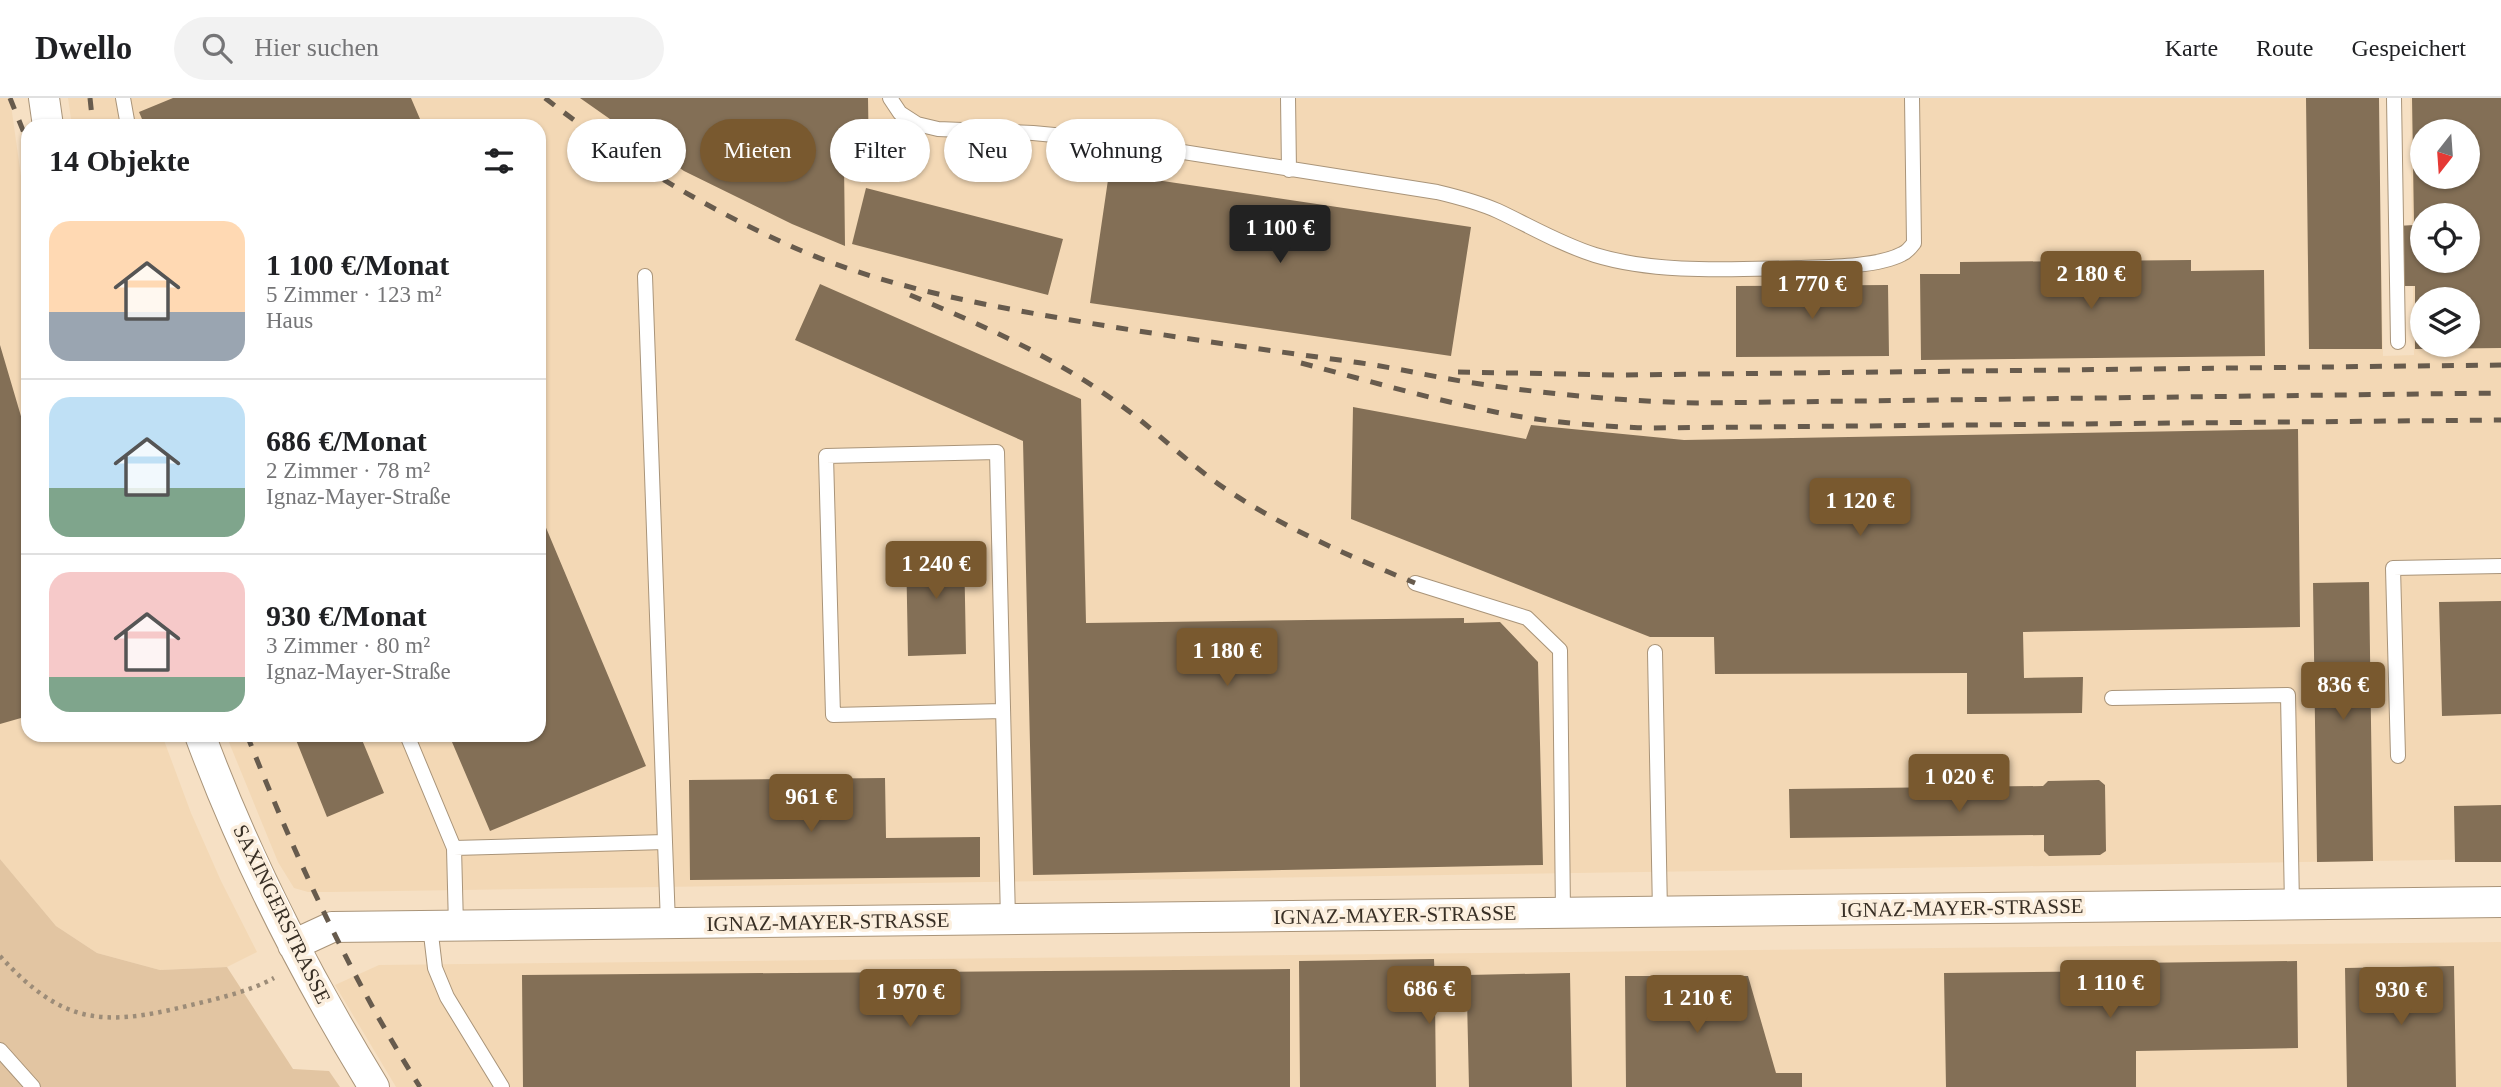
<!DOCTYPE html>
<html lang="de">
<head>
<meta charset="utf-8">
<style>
	body { margin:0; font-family:"Times New Roman",serif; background:#f2f2f2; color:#202124; height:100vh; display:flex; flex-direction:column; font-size:26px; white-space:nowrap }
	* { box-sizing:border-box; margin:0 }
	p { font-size:23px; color:#757577 }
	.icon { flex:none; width:38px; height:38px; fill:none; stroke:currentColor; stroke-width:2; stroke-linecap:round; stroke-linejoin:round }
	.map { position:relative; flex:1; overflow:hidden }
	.panel { position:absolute; left:21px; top:21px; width:525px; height:623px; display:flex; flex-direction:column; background:#fff; border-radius:21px; box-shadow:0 2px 5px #0004 }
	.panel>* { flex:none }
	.top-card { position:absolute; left:567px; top:21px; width:665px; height:63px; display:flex; gap:14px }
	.needle { width:46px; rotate:197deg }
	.controls { position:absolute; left:2410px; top:21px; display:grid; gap:14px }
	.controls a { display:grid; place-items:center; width:70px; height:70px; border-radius:50%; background:#fff; box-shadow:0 2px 5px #0004; font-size:35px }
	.price { position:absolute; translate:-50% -60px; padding:0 16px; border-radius:7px; background:#79592f; color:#fff; font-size:23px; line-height:46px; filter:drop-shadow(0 2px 4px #0008) }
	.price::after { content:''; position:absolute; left:50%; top:42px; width:21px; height:16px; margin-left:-10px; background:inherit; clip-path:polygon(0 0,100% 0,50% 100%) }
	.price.active { background:#222; color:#fff }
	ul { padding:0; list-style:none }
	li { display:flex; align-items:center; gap:21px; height:175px; padding:0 28px }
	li+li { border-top:2px solid #e0e0e0 }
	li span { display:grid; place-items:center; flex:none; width:196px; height:140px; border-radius:21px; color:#555 }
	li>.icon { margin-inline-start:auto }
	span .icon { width:84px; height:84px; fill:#fffc; stroke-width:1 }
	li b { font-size:30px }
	h2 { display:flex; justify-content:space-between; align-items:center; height:84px; padding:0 28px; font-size:30px }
	.pill { padding:0 24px; border-radius:32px; background:#fff; box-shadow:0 2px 5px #0004; font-size:24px; line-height:63px }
	.pill.active { background:#79592f; color:#fff }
	header { display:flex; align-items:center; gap:42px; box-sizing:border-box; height:98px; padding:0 35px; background:#fff; border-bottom:2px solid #e0e0e0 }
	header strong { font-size:33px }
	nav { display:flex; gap:38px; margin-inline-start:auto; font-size:24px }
	.search { width:490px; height:63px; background:#f2f2f2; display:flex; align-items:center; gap:18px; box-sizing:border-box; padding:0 24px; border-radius:38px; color:#757577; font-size:26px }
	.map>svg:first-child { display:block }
</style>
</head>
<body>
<header>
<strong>Dwello</strong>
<div class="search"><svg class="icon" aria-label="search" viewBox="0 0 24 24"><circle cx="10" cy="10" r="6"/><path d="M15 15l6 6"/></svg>Hier suchen</div>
<nav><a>Karte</a><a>Route</a><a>Gespeichert</a></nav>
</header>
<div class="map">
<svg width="2501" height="989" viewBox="0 0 2501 989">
	<rect width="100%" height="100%" fill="#f6e0c4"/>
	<path fill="#f3d8b5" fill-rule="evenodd" d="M0,0H10L28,128V637H162L191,715L221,783L257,854L227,869L160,872L97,855L56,828L0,761Z
		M68,0H2378L2383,258L2414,257L2410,0H2501V761L330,794H308L294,790L278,764L226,637H539V28H72ZM2422,33H2468V79H2422ZM2422,117H2468V163H2422ZM2422,201H2468V247H2422Z
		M2501,844V989H396L335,887L379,867Z"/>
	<path fill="#e2c5a2" d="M0,761L56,828L97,855L160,872L227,869L293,971L329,973L340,989H0Z"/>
	<path fill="#836f56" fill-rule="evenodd" d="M173,0H411L423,28H145L139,14Z
		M580,0H868L869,65H844L845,148L792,126L684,73Z
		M2306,0H2379L2382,251H2309Z
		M2412,0H2501V250L2415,251V188H2398L2397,128L2414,127ZM2422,33H2468V79H2422ZM2422,117H2468V163H2422ZM2422,201H2468V247H2422Z
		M1109,75L1471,129L1451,258L1090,205Z
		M866,90L1063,141L1048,197L852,146Z
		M2191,162V173L2264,172L2265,258L1921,262L1920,176H1960V164Z
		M820,186L1081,301L1086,525L1464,520V525L1500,524L1538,564L1543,767L1033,777L1023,343L795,242Z
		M1888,187L1889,258L1736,259V188Z
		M0,247L28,342V618L0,626Z
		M1353,309L1526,341L1531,327L1684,342L2298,331L2300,529L2023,534L2024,580L2083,579L2082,615L1967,616V575L1715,576L1714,539H1650L1351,421Z
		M539,413L646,668L490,733L449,637H539Z
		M964,448L966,556L908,558L906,450Z
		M2369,484L2373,763L2317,764L2313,485Z
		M2501,503V616L2442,618L2439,504Z
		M294,637H360L384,695L327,719Z
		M885,680L886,740L980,739V779L690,782L689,682Z
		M2099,682L2105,687L2106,753L2100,757L2049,758L2044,753V737L1790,740L1789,691L2043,688L2048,683Z
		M2501,707V764H2455L2454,708Z
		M1434,861L1435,887H1467V877L1570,875L1572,989H1469L1467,901L1435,902L1436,989H1300L1299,863Z
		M2297,863L2298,950L2136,953V989H1946L1944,875L2130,873V865Z
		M2454,868L2456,989H2347L2345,870Z
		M1290,871V989H523L522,877Z
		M1625,878H1748L1776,975H1802V989H1626Z"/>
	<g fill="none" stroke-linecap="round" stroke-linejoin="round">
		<g stroke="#a99479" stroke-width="16">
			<path id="lane" d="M123,0L128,28
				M890,0L900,15L917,26L938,31L1033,35L1107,42L1437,94C1458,99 1478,104 1498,113C1530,128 1560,146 1595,157C1657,176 1733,171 1797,170C1825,169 1878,169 1902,156C1907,154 1911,149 1914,145L1912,0
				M1288,0L1289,72
				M2394,0L2398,244
				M645,178L665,744
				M1415,485L1527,520L1560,552L1563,815
				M1655,554L1660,814
				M2112,600L2288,597L2292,807
				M1003,613L833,617L826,358L997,354L1008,822
				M407,637L454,750
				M2398,658L2393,470L2501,468
				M430,828L435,870L447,899L502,989
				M456,828L454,750L665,744L668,826
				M0,952L33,989"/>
		</g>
		<g stroke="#a99479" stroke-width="32">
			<path id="street" d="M44,0L48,28
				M200,637C245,759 306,878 374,989
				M293,847L332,829L2501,804"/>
		</g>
		<path stroke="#9c8c78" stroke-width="4.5" stroke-dasharray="3.5 5" stroke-linecap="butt" d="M0,858C62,926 102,929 187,908C216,901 248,894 274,880"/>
		<use href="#lane" stroke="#fff" stroke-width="14"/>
		<use href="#street" stroke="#fff" stroke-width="30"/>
		<path stroke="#675b4d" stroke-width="5" stroke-dasharray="12 12" stroke-linecap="butt" d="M10,0L28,45
			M90,0L93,28
			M545,0C623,61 705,110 795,150C882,188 978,206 1071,222C1165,238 1259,251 1354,264C1392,269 1429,278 1467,284C1544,296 1620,303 1697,305L2501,295
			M910,197C980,226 1050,257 1112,301C1156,331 1192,371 1238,399C1293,434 1354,460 1415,485
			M1301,265C1370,283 1440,304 1511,317C1555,325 1600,328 1645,330L2501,322
			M1458,274L1619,277L2501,267
			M247,637C295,758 350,879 420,989"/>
	</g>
	<g text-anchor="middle" stroke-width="7" stroke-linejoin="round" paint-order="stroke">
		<g font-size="21" fill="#382f25" stroke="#fcefde">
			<text transform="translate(1962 810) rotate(-1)" y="7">IGNAZ-MAYER-STRASSE</text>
			<text transform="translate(282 816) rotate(64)" y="7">SAXINGERSTRASSE</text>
			<text transform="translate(1395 817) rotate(-1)" y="7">IGNAZ-MAYER-STRASSE</text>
			<text transform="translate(828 824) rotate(-1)" y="7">IGNAZ-MAYER-STRASSE</text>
		</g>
	</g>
</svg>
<div class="controls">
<a><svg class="needle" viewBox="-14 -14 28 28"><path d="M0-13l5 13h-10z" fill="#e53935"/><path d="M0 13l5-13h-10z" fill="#757577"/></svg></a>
<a><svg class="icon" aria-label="locate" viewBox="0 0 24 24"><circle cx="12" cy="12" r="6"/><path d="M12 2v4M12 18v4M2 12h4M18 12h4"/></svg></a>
<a><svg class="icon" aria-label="layers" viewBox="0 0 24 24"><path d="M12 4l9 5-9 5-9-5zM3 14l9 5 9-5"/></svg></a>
</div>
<b class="price active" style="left:1280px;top:167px">1 100 €</b>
<b class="price" style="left:2091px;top:213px">2 180 €</b>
<b class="price" style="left:1812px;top:223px">1 770 €</b>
<b class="price" style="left:1860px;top:440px">1 120 €</b>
<b class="price" style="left:936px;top:503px">1 240 €</b>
<b class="price" style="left:1227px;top:590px">1 180 €</b>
<b class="price" style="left:2343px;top:624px">836 €</b>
<b class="price" style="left:1959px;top:716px">1 020 €</b>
<b class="price" style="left:811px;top:736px">961 €</b>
<b class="price" style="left:2110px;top:922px">1 110 €</b>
<b class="price" style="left:1429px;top:928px">686 €</b>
<b class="price" style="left:2401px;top:929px">930 €</b>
<b class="price" style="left:910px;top:931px">1 970 €</b>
<b class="price" style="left:1697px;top:937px">1 210 €</b>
<div class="top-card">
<a class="pill">Kaufen</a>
<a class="pill active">Mieten</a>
<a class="pill">Filter</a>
<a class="pill">Neu</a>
<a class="pill">Wohnung</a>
</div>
<section class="panel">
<h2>14 Objekte<svg class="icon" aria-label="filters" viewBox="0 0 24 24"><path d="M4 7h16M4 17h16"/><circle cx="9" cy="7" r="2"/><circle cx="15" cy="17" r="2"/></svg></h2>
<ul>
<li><span style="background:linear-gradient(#ffd9b3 65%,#9aa5b1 0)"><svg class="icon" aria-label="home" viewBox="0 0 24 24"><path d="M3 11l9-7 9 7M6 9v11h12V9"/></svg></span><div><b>1 100 €/Monat</b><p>5 Zimmer · 123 m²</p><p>Haus</p></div></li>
<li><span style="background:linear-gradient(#bfe0f5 65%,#7fa58c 0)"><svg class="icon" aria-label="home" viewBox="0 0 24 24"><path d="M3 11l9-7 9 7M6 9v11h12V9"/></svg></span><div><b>686 €/Monat</b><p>2 Zimmer · 78 m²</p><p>Ignaz-Mayer-Straße</p></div></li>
<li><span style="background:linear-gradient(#f6c9c9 75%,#7fa58c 0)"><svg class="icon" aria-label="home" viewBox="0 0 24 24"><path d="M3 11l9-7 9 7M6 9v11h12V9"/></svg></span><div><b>930 €/Monat</b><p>3 Zimmer · 80 m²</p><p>Ignaz-Mayer-Straße</p></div></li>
</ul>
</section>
</div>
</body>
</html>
